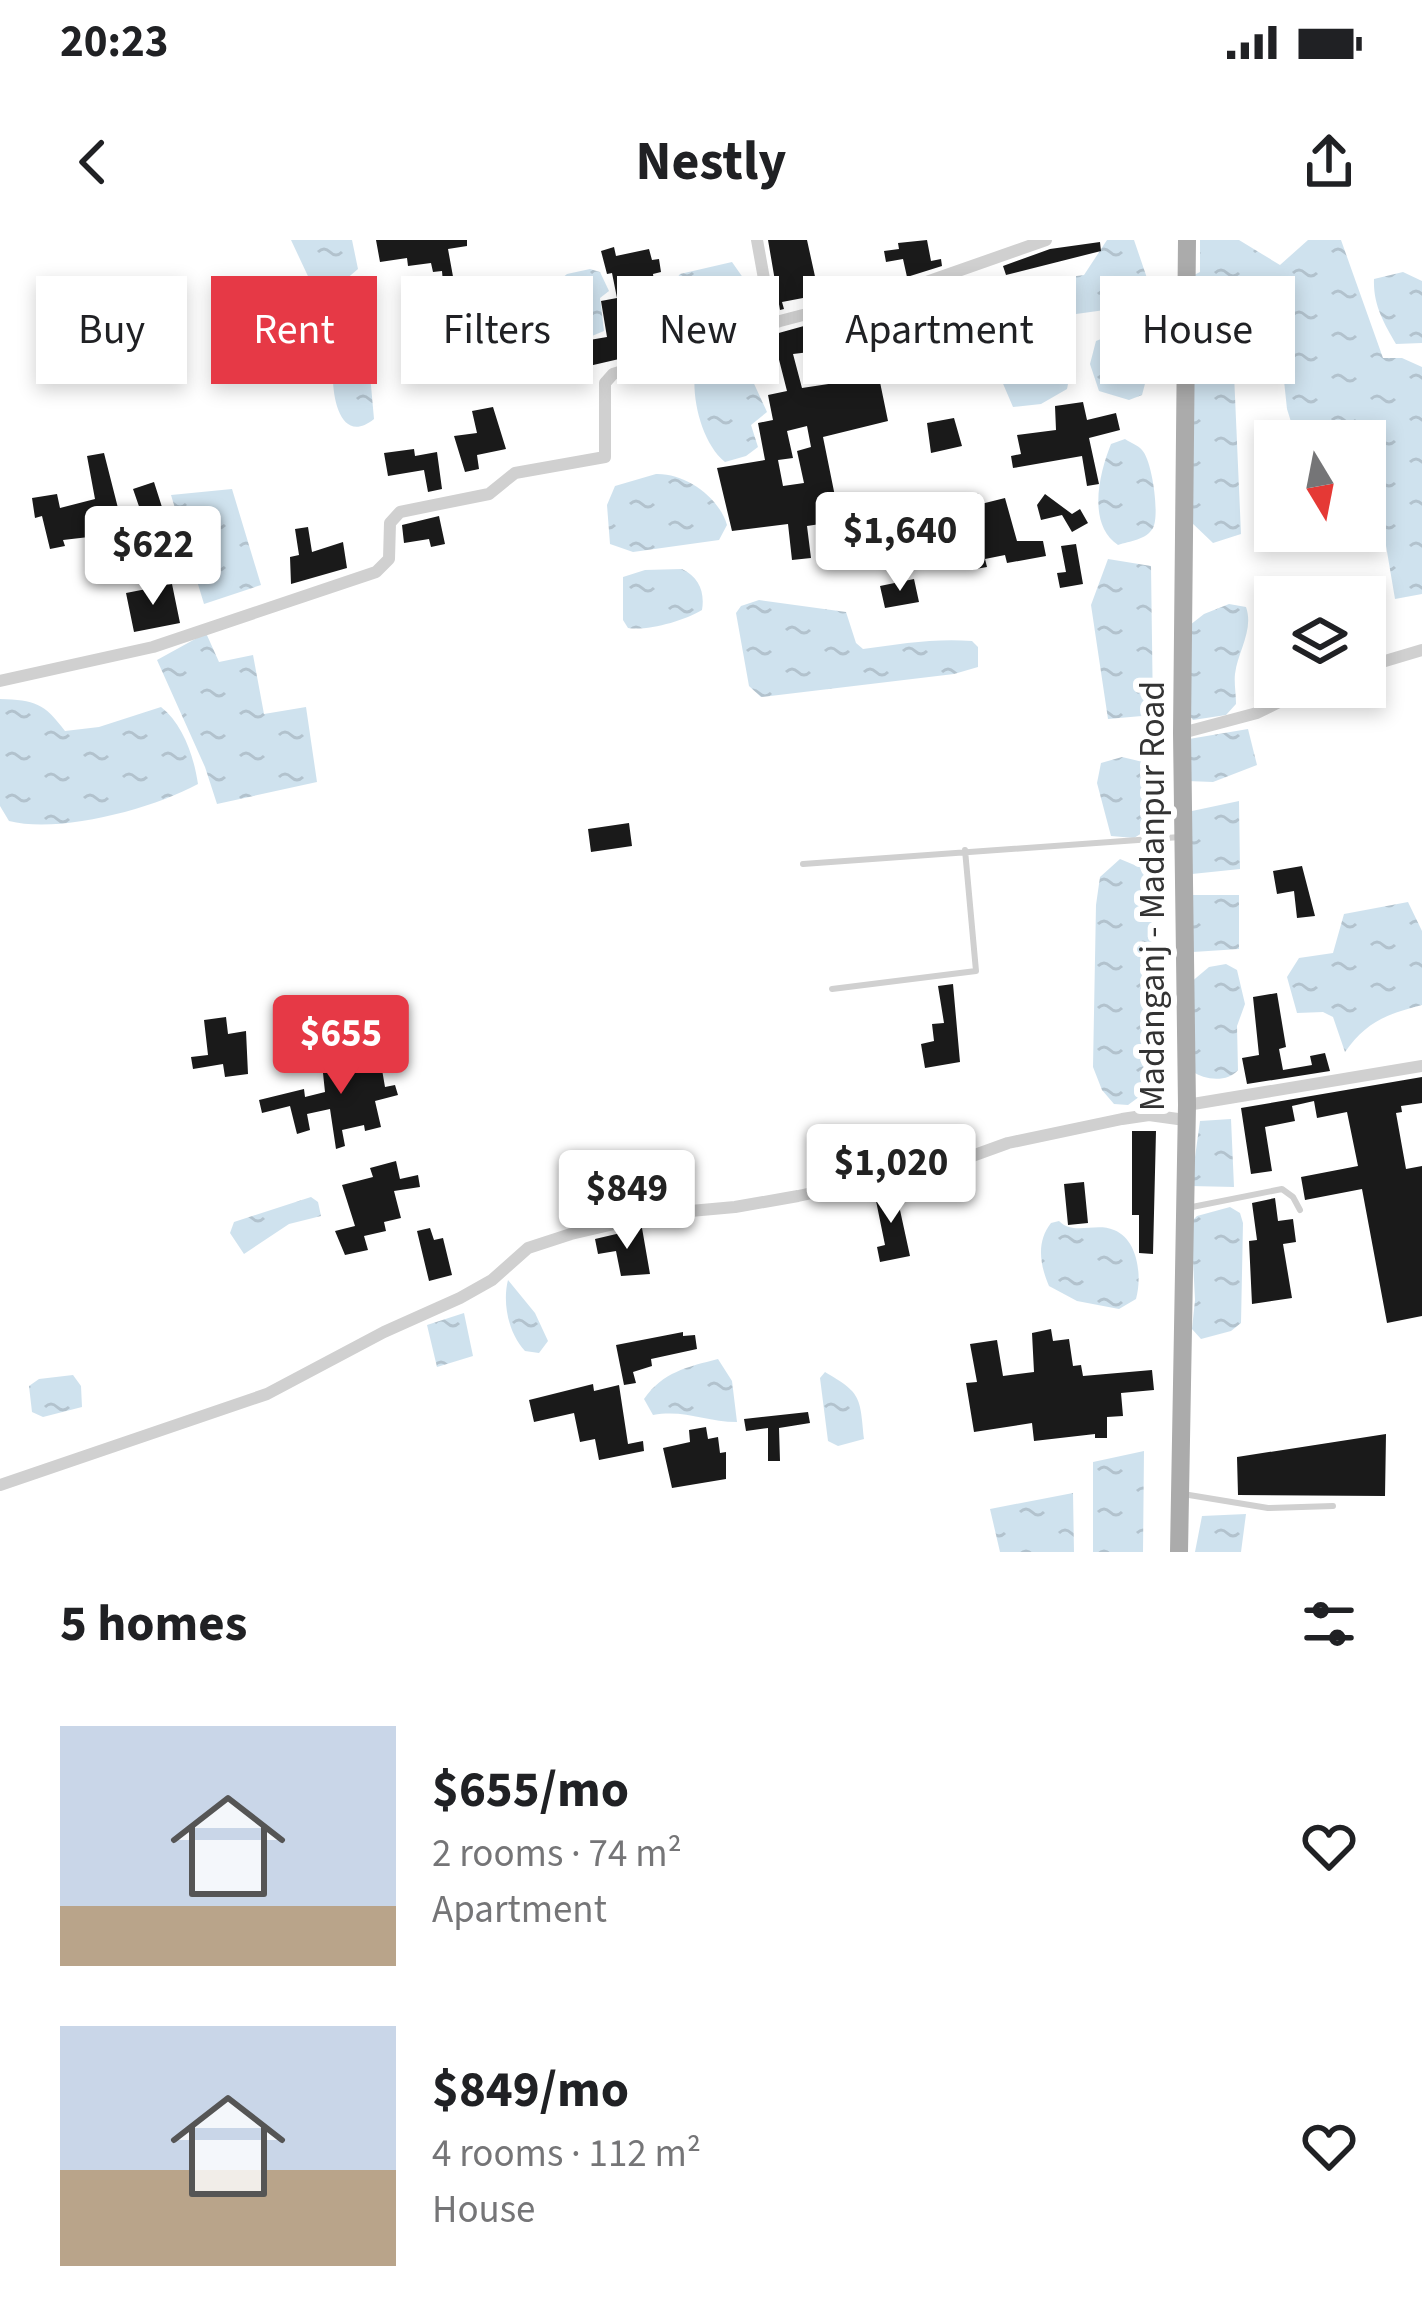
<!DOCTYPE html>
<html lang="en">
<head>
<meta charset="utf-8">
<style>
	body { margin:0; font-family:"Source Sans 3",sans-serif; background:#f6f6f6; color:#202124; height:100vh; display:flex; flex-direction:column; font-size:45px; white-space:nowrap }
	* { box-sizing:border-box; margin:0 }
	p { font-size:39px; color:#757577 }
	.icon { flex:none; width:66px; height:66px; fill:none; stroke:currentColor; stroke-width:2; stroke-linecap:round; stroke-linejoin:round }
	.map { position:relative; height:1312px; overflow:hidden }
	.drawer { display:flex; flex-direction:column; background:#fff; flex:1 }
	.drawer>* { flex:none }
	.banner { position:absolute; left:36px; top:36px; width:1350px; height:108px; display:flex; gap:24px }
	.needle { width:78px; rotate:170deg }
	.tools { position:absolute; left:1254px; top:180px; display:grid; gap:24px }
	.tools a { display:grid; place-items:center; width:132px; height:132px; border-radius:0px; background:#fff; box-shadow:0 6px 18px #0003; font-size:60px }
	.price { position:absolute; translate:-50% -102px; padding:0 27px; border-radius:12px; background:#fff; color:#222; font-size:39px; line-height:78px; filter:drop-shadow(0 3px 6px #0008) }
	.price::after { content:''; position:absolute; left:50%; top:72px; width:36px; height:27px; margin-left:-18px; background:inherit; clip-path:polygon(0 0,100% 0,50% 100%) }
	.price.on { background:#e63946; color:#fff }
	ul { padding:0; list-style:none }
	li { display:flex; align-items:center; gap:36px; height:300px; padding:0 60px }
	li span { display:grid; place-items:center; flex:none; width:336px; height:240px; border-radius:0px; color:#555 }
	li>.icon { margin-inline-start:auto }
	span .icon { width:144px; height:144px; fill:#fffc; stroke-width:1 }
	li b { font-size:51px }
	h2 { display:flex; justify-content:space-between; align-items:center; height:144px; padding:0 60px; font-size:51px }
	.tag { padding:0 42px; border-radius:0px; background:#fff; box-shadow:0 6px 18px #0003; font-size:42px; line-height:108px }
	.tag.on { background:#e63946; color:#fff }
	.status { display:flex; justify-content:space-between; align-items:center; height:84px; padding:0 60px; background:#fff; direction:ltr }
	.status svg { height:33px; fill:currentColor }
	header { display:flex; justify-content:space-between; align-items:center; height:156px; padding:0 60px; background:#fff; font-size:54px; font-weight:700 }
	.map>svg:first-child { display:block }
</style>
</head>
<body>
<div class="status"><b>20:23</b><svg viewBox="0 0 49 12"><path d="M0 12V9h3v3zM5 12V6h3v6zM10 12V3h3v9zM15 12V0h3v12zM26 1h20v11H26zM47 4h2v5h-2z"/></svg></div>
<header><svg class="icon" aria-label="back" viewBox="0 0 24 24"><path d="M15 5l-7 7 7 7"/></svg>Nestly<svg class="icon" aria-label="share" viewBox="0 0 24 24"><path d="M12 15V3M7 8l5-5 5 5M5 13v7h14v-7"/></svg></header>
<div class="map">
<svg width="1422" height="1312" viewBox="0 0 1422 1312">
	<defs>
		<pattern id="water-ripples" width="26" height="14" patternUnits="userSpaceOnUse" patternTransform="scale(3)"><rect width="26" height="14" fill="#cfe2ee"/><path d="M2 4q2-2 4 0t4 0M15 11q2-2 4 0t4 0" fill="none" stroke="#b2c2cd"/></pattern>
	</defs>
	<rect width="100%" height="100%" fill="#fff"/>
	<path fill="url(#water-ripples)" d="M291,0H352L358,29L338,46L314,49Z
		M1107,0H1134L1148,41V64L1076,74L1045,58L1046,40L1084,35Z
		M1200,0H1239L1280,25L1308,0H1341L1383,118H1402L1422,127V354L1395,359L1381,276L1365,256V201H1297L1287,169L1276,65L1257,53L1232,88L1241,294L1213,303L1190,281V37L1200,32Z
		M732,22L746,42V68L719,77L709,66L692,68L679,58L677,38L680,34Z
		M590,29L600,32L609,51L600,58L604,91L587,98H565L551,68L550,48L567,34Z
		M1403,32L1422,41V103L1396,104C1384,83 1373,65 1374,39Z
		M502,47L519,50C533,72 530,99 531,124L518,133L489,138C471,122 457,79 468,56Z
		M1039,93C1062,99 1073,127 1067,149L1041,164L1013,167L1001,139L1003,117L1024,99Z
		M1116,93L1142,103L1146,140L1142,155L1129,160L1099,151L1090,124L1096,101Z
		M356,99L368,112L374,179C332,213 326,126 339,102Z
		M716,117L739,119L745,124L767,172L751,185L758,207L746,216L725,222C701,202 690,155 696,125Z
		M1125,199C1131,203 1138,205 1142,210C1152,220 1160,275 1153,288C1146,300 1130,301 1118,305C1087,284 1099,234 1111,204Z
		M656,234C685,233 719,257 727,285L719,300L633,312L610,304L607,265L615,246Z
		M232,249L261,345L204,364L171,255Z
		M1108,319L1151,326L1153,475L1108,479L1091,365Z
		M682,329C699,337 705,352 702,370C684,381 648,391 628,388L623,380V337L645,330Z
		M759,360L846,372L856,403L863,409C900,404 935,398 972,401L978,407V427L954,434L761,457L749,446L736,373L741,366Z
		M1229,364L1246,367C1254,390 1238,411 1235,434C1234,443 1236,454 1236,464L1226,475L1193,480L1189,475L1190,385L1204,374Z
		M206,393L219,422L253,415L264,474L306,467L317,542L217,564L205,527L157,420Z
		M0,459C35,460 44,463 65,491L99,487L161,467C183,484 194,517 198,544C152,569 59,594 9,581L0,566Z
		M1248,489L1257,525L1213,542L1187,541L1189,499Z
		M1122,517L1143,522C1155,544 1157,564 1150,588L1134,598L1111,596L1097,543L1101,523Z
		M1239,561L1240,629L1192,634V571Z
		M1120,619L1144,629L1149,643L1156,738L1155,813L1147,851L1128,865L1114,864L1102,850L1093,827L1096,665L1100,637Z
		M1188,655H1239V709L1193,712Z
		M1408,662L1422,691V765C1387,774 1366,782 1345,812L1333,777L1323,772L1297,773L1287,737L1299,718L1333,713L1344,674Z
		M1226,724L1237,730L1245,764L1237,786L1238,830C1227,843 1204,840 1192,831L1190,743L1209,727Z
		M1231,879L1234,947L1191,946L1200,881Z
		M311,957L318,962L321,976L289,984L244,1014L230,993L234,982Z
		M1230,967L1240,973L1243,983L1241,1083L1231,1091L1201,1099L1192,1089L1195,1060L1191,982L1197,976Z
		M1059,981C1074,996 1095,982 1114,990C1139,1000 1142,1038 1136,1059L1119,1069L1077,1061L1049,1046C1040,1025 1036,1002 1051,983Z
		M508,1040L535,1073L548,1101L539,1113L525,1111C509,1094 502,1064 508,1040Z
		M464,1073L473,1116L437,1127L427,1085Z
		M718,1119L732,1141L737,1182C706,1182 684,1169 653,1175L644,1159C663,1132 687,1127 718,1119Z
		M825,1132C861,1153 860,1156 864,1199L838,1206L828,1201L820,1138Z
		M73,1135L81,1146L82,1167L43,1177L32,1172L29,1146L39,1139Z
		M1144,1211L1143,1312H1093V1222Z
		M1073,1253L1074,1312H1000L990,1269Z
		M1246,1274L1241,1312H1195L1202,1276Z"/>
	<path fill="#1a1a1a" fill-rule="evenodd" d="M376,0H467V6L448,9L454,42L443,43L442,31L433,32L431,23L408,26L407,18L380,22Z
		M768,0H807L818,50L846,45L848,52L805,64L803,58L782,62L784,69L780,70Z
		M927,0L931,21L941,19L942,26L907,37L903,19L886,22L884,11L899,9L898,3Z
		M1100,2L1101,11L1006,35L1003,26L1050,9Z
		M614,7L616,16L649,9L652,20L659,19L661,32L653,34L656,58L636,61L645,113L576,129L572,103L607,97L601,61L617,58L612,33L607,34L601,11Z
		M986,61L989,83L1045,77L1047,87L989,96L991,113L974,116L968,64Z
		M829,79L835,109L793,114L802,148L835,143L832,128L865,121L862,104L880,101L882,111L874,113L888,181L823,197L840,281L807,286L811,318L792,320L788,284L732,291L717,228L765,220L758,183L773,180L768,155L787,151L775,104L770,105L768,96ZM807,186L811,207L797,211L804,243L783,246L778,220L793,218L787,191Z
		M1083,162L1087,180L1116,173L1120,190L1089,198L1099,244L1087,246L1082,216L1013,228L1011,216L1021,214L1017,195L1056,190L1055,166Z
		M493,167L506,209L477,215L479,229L465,232L454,196L477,193L472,171Z
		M954,178L962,206L931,213L927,183Z
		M414,209L415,216L437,212L442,249L428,252L424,230L388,236L384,213Z
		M104,213L132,323L114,328L106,295L63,300L65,306L50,309L42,276L35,278L32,258L57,254L60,268L95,259L87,216Z
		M154,242L182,330L163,336L133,249Z
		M978,253L981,264L1005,258L1017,301H1043L1046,316L1007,323L1005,315L985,319L987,327L970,330L964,302L977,300L972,279L944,287L938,264Z
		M1045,254L1072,274L1080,269L1088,283L1072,292L1062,275L1041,280L1037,265Z
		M439,276L445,304L431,307L429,299L404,303L402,285Z
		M308,287L312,312L343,302L347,328L291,344L290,317L299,315L295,289Z
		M1076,304L1083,344L1060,348L1057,333L1066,332L1061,306Z
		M914,339L919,362L885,368L880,346Z
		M172,344L180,383L134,392L126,353Z
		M629,583L632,606L591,612L588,589Z
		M1302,626L1315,676L1297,678L1294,651L1277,654L1273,631Z
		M953,744L960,822L925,828L921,804L934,801L932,784L944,783L938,746Z
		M1277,753L1286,807L1279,809L1283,830L1312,825L1310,816L1325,813L1330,831L1247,844L1242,818L1259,815L1253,757Z
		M226,777L228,794L246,791L248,834L225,837L223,824L193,829L191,817L208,815L204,780Z
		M379,812L385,847L395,845L398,855L375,861L381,887L365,891L364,885L342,890L345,906L336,909L330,869L307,874L310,890L297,894L290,866L262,873L259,860L304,849L305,857L325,852L323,833L340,830L338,819Z
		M1422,837V863L1401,866L1402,872L1396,873L1406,929L1422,926V1076L1387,1083L1362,949L1305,960L1301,937L1358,926L1347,872L1317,878L1314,861L1292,866L1295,881L1265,887L1272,931L1251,934L1241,868Z
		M1132,891H1156L1153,1014L1139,1013V975H1132Z
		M396,921L400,939L418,935L420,947L394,951L401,978L384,982L386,991L364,996L368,1010L345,1015L335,991L355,986L342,945L373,937L370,928Z
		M1084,942L1088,983L1068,985L1064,944Z
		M895,947L910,1016L880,1022L877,1007L885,1005L874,951Z
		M1275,958L1278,981L1293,979L1296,1002L1283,1004L1292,1058L1252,1064L1249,1001L1257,1000L1252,963Z
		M430,988L434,1000L443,998L452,1035L429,1041L417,991Z
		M642,988L650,1034L621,1036L616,1011L598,1014L595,999Z
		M1051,1089L1053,1101L1069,1099L1073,1126L1081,1125L1083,1136L1152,1130L1154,1150L1121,1153L1123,1176L1107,1177V1198H1095V1194L1034,1201L1032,1183L974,1192L966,1143L977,1142L970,1104L997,1100L1003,1136L1034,1132L1032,1093Z
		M683,1092V1096L695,1095L697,1109L651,1119L652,1126L633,1132L636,1143L624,1145L616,1105Z
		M593,1144L594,1151L619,1145L628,1204L643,1201L644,1211L599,1220L595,1199L580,1202L574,1173L534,1182L529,1160Z
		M808,1172L810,1183L779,1188L780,1221H768V1188L746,1191L744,1179Z
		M706,1187L708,1199L718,1197L720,1213L726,1212V1239L672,1248L663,1208L690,1202L689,1190Z
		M1386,1194L1385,1256L1238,1255L1237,1217Z"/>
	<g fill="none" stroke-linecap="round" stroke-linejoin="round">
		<path stroke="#d0d0d0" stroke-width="6" d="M803,624L1180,597
			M832,749L976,731L965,610
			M1187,968L1282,949L1293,957L1300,970
			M1183,1254L1268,1268L1333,1266"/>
		<path stroke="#d0d0d0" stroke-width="12" d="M757,0L772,83
			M1365,427L1422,410
			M0,441L153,407L376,332L389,319L390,283L400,272L489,254L515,233L605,217V143L613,134L780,81L918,45L1046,0
			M1182,493L1257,473L1309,447
			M1187,865L1422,826
			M0,1245L267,1154L384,1092L460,1058L492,1040L528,1008L571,994L657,974L735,967L798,956L950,924L1008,903L1122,879L1149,875L1185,880"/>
		<path stroke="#ababab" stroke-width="18" d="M1179,1312L1187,865L1182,493L1187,0"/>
	</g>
	<g text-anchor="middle" stroke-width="12" stroke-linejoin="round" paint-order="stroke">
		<g font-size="36" fill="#333" stroke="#fff">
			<text transform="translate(1151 656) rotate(-90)" y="13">Madanganj - Madanpur Road</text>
		</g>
	</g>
</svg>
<div class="tools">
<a><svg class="needle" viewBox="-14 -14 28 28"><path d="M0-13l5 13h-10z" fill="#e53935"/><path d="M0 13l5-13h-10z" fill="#757577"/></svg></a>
<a><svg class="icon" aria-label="layers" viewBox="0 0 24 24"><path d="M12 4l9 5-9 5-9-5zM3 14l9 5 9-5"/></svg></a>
</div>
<b class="price" style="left:900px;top:354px">$1,640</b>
<b class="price" style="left:153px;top:368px">$622</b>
<b class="price on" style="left:341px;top:857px">$655</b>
<b class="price" style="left:891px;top:986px">$1,020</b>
<b class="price" style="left:627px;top:1012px">$849</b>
<div class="banner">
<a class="tag">Buy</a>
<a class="tag on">Rent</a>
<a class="tag">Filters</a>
<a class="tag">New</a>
<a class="tag">Apartment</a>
<a class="tag">House</a>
</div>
</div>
<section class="drawer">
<h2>5 homes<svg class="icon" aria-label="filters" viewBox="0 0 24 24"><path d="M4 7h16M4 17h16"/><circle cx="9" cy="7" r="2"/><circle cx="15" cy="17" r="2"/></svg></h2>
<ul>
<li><span style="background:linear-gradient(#c9d6e8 75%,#b9a48a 0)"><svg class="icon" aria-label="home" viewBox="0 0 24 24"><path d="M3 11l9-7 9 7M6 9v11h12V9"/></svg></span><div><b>$655/mo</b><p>2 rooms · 74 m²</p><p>Apartment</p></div><svg class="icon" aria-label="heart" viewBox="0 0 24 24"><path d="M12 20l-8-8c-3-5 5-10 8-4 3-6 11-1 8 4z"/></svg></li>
<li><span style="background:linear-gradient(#c9d6e8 60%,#b9a48a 0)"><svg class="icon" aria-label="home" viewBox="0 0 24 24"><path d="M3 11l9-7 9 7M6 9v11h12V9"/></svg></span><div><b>$849/mo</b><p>4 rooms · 112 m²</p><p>House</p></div><svg class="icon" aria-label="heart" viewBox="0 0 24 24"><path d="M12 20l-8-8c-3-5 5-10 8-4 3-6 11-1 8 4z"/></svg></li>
</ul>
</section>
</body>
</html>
